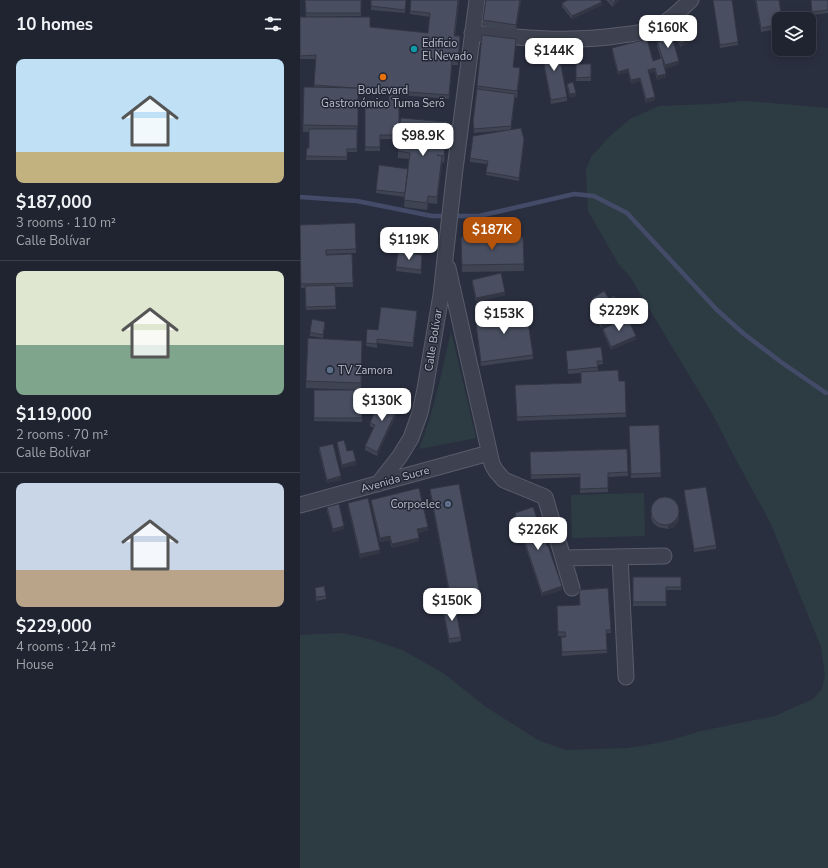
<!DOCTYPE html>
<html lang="en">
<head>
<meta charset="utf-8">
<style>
	body { margin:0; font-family:"Nunito Sans",sans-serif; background:#282b38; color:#f1f3f6; height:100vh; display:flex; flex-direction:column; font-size:15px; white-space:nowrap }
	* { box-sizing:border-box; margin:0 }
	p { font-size:13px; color:#a2a4ab }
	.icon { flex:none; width:22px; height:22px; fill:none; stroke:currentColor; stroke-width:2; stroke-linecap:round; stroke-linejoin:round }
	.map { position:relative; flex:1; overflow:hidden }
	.panel { display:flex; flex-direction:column; background:#202330; width:300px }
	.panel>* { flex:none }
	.tools { position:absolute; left:472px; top:12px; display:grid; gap:8px }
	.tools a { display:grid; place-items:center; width:44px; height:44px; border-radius:8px; background:#202330; box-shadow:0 2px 10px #0003,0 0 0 1px #3d404c; font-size:20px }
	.price { position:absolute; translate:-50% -34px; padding:0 9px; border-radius:8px; background:#fff; color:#222; font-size:13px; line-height:26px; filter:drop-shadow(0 1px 2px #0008) }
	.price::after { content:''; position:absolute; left:50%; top:24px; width:12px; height:9px; margin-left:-6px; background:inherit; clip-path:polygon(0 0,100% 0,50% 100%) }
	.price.active { background:#b45309; color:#fff }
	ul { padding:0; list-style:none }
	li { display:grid; align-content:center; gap:8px; height:212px; padding:0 16px }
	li+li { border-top:1px solid #3d404c }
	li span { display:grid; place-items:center; height:124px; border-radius:8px; color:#555 }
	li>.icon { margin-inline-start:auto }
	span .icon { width:72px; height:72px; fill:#fffc; stroke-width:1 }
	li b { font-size:17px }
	h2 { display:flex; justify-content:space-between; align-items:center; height:48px; padding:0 16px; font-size:17px }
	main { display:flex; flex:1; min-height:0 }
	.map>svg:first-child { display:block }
</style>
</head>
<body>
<main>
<section class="panel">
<h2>10 homes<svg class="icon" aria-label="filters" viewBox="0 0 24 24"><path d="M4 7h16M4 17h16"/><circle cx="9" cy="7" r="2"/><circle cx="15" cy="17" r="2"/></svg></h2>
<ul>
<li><span style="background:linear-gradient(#bfe0f5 75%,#c2b280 0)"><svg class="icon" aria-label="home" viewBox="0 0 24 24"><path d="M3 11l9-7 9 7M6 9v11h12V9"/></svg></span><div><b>$187,000</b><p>3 rooms · 110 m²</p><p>Calle Bolívar</p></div></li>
<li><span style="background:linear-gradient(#dfe7d0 60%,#7fa58c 0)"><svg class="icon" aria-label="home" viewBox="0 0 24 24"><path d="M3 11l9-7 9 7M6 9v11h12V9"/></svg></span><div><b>$119,000</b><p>2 rooms · 70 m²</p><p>Calle Bolívar</p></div></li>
<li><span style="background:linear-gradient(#c9d6e8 70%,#b9a48a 0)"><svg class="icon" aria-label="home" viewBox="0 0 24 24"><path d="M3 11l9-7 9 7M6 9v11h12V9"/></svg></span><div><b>$229,000</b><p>4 rooms · 124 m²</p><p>House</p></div></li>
</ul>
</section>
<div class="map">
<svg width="528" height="868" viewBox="0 0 528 868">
	<rect width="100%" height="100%" fill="#2a2f40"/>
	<path fill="#2d3c42" d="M446,101L528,108V868H0V635L42,633L73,640L102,650L143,673L186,707L238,740L266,750L327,748L342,746L371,740L401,731L475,716L513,699L522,689L525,675L521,647L471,524L434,456L412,413L329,275L319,265L288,211L286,170L291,157L309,137L330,119L359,106L413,104Z
		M151,331L176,438L119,449C134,411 142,371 151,331Z
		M344,493L345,536L272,538L271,495Z"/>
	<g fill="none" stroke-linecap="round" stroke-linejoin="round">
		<path stroke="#434b69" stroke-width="4.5" d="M0,197L57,201L132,216H179L274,194L294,196L327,213L416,309L444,334L481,362L526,393"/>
		<g stroke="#595d6a" stroke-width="17">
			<path id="minor" d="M172,33C222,38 273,43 322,35C332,34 343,33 352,29C368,23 379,11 391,0
				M148,268L192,464L196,471L204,480L245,497L272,588
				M78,484L100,456L111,438L120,413L125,389L141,295L155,169L177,0
				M0,505L189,453
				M320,557L326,677
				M263,558L364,556"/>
		</g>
		<use href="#minor" stroke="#3e4250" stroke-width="15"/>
	</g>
	<path fill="#3f4453" d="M5,0H61V16L6,17Z
		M106,0L105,13L71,10V6Z
		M159,0L155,36L160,40L158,65H152L149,99L99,95V139H80V151H65V105H89L91,95L58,92L57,152H47V160H6L7,148H9V132H3L4,87L14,88L16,59H0V17L70,27L128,33L130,17L110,14V11Z
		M221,0L216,32L183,26V20Z
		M306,0H319L313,7Z
		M413,0H432L438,45L420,48Z
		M455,0H479V29L461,32Z
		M511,0H528V13L512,15Z
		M262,3L302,5L272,19L262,7Z
		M374,32L392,41L381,47L374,36Z
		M360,34L379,64L365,69L366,77L357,80L355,72L349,73L355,100L346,103L340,81L331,84L328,72L318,75L312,52V48L353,61L361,59L357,46V42L361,41L360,37Z
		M216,46L213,67L220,75L217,98L215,97L211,129L224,142L219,181L186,175L188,164L170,162V158L208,130L174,133L173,122L177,86Z
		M241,48L267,97V101L251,104L241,51Z
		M276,64H291V81H276Z
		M267,84L276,96L270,98L267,87Z
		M147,129L144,163L142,162L137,204L128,203L127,210L104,207L105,197L76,193V190L108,169L109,159L98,158V151Z
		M55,223L56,253L26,254V255L52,254L53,287H35L36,309L6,310L5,288H1L0,225Z
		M161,237H223L224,271L162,272Z
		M122,258L121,274L96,271V267Z
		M172,280L205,295L176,302L172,283Z
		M292,299H309L323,314L301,328L292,313V310L295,308L292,302Z
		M117,314L113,347L77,343V348L66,346V343L78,330Z
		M175,316L233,355V359L181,366Z
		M25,326L23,338L10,336V332Z
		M303,329L336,339L311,350L303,332Z
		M62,348L61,390H62V422L14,421V390H60L6,388V381Z
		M266,351L303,361V364L298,365V371L319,381H325L326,417L217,421L215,385L281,383V373L268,374Z
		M100,407L77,456L65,450V446L74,428L70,426V423Z
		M359,425L361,477L331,478L329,426Z
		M37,442L47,451L56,465L42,468L37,446Z
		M19,447L41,480L27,483L19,451Z
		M327,449L328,476L308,477V492L280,493V477L231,479L230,452Z
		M130,489L180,595V598L151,604L130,493Z
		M384,490L416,545V549L394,552L384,494Z
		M71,500L128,530L118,533L119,541L92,548L90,540L80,542L71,503Z
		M48,503L80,553L60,558L48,507Z
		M27,507L44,529L33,532L27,511Z
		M215,513L262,590L242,596L215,516Z
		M351,515L379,517L378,522L374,527L368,529L358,527L353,523L351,518Z
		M333,577H381V590H366V606H333Z
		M15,588L26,596V599L16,601Z
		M308,588L311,633H307V653L262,656L261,637H265V636H258L257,606L280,605Z
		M143,608L161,637V641L149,643L143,612Z"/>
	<path fill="#333744" d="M220,0H221L216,32V25Z
		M316,0H319L313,7V3Z
		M302,2V5L272,19V16Z
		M392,38V41L381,47V44Z
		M216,39V46L213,74V67Z
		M379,61V64L365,69V65Z
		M220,68V75L217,98V91Z
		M355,68V72L348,74V70Z
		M328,69V72L318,75V72Z
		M366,74V77L357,80V76Z
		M340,78V81L331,84V80Z
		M276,93V96L270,98V94Z
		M355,97V100L346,103V99Z
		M147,122V129L144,163V156Z
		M224,139V142L219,181V178Z
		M142,156V163L137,204V197Z
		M205,292V295L176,302V298Z
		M323,311V314L301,328V324Z
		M336,336V339L311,350V347Z
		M100,403V407L77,456V452Z
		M56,461V465L42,468V465Z
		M41,476V480L27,483V480Z
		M379,513V517L378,522L374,527L368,529V525Z
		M44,526V529L33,532V529Z
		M128,527V530L117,533V529Z
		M90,536V540L80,542V538Z
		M119,538V541L92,548V544Z
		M80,550V553L60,558V554Z
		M262,586V590L242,596V593Z"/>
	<path fill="#494f61" stroke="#333744" d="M5,0H61V13H6Z
		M71,0H106L105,10L71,6Z
		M111,0H158L154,36H160L158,62L152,61L149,95L14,85L16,55L0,56V17H70V27L128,33L130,13L110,11Z
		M186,0H220L216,25L183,20Z
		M268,0H300L302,2L272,16L262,3Z
		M310,0H316L313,3Z
		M413,0H432L438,42L420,45Z
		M456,0H479L482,19H479V25L461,28Z
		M511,0H528V10L512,12Z
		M386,26L392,38L381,44L374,32Z
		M370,31L379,61L365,65L357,42L362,40L360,34Z
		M182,35L216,39L213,67L220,68L217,91L177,86Z
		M347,39L353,61L362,58L366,74L357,76L355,68L348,70L355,97L346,99L340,78L331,80L328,69L318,72L312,48Z
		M257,44L267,97L251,100L241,48Z
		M276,64H291V77L276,78Z
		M273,82L276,93L270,94L267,84Z
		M4,87L58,88V126L3,125Z
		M177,89L215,94L211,126L174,129L173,122Z
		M89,95H99V135H80V147H65V105H89Z
		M101,118L147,122L144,156L137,155L142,156L137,197L128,196L127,203L104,200L110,153L98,151Z
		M221,128L224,139L219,178L186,172L188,161L170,158L173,136Z
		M9,129H57V149H47V157L6,156L7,148H9Z
		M79,165L108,169L105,193L76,190Z
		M55,223L56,249L26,250V255L52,254L53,283L1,284L0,225Z
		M161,237H223L224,264L162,265Z
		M98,252L122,255L121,270L96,267Z
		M201,273L205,292L176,298L172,280Z
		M35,285L36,306L6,307L5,286Z
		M304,291L309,299L314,296L323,311L301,324L292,310L297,307L292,299Z
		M81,307L117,311L113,343L77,339V344L66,343L67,329L78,330Z
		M226,308L233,355L181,362L175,316Z
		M327,317L336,336L311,347L303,329Z
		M12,319L25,322L23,335L10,332Z
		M8,338L62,341L61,383L6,381Z
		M301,347L303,361H297L298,367L268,370L266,351Z
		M318,370L319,381H325L326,413L217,417L215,385L281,383V372Z
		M14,390H62V418H14Z
		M82,395L100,403L77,452L65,446L75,425L70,423Z
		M359,425L361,473L331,474L329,426Z
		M44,440L47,451L53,450L56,461L42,465L37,442Z
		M33,444L41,476L27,480L19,447Z
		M327,449L328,472L308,473V488L280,489V474L231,475L230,452Z
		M159,484L180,595L151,600L130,489Z
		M406,487L416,545L394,549L384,490Z
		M119,488L128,527L117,529L119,538L92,544L90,536L80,538L71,500Z
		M351 511a14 14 0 1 1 28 0a14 14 0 1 1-28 0Z
		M68,498L80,550L60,554L48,503Z
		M39,504L44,526L33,529L27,507Z
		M233,507L247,546H248L262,586L242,593L215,513Z
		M333,577H381V587H366V602H333Z
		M24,586L26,596L16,597L15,588Z
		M308,588L311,630H306L307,650L262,652L261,637H266L265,632H258L257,606L280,605L279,590Z
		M155,606L161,637L149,639L143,608Z"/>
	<circle fill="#0f9aa8" stroke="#222735" stroke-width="1.5" cx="114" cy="49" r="4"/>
	<circle fill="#e8710a" stroke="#222735" stroke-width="1.5" cx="83" cy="77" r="4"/>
	<g fill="#5c6f8a" stroke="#222735" stroke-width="1.5">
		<circle cx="30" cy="370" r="4"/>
		<circle cx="148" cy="504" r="4"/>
	</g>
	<g text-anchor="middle" stroke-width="3" stroke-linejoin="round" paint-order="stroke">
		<g font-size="11" fill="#bbbeca" stroke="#222735" text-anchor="start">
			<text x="122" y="47">Edificio<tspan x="122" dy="13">El Nevado</tspan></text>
			<text x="83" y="94" text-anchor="middle">Boulevard<tspan x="83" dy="13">Gastronómico Tuma Serö</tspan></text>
			<text x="38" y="374">TV Zamora</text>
			<text x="140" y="508" text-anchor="end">Corpoelec</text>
		</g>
		<g font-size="11" fill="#bbbeca" stroke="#222735">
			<text transform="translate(133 340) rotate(-81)" y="4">Calle Bolívar</text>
			<text transform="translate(95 479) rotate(-16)" y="4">Avenida Sucre</text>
		</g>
	</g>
</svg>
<div class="tools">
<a><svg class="icon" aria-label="layers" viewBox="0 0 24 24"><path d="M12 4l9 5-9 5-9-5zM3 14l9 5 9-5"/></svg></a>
</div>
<b class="price" style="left:368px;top:49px">$160K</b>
<b class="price" style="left:254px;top:72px">$144K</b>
<b class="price" style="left:123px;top:157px">$98.9K</b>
<b class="price active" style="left:192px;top:251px">$187K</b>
<b class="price" style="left:109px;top:261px">$119K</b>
<b class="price" style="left:319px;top:332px">$229K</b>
<b class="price" style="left:204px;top:335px">$153K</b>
<b class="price" style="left:82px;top:422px">$130K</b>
<b class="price" style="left:238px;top:551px">$226K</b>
<b class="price" style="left:152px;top:622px">$150K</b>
</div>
</main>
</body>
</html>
